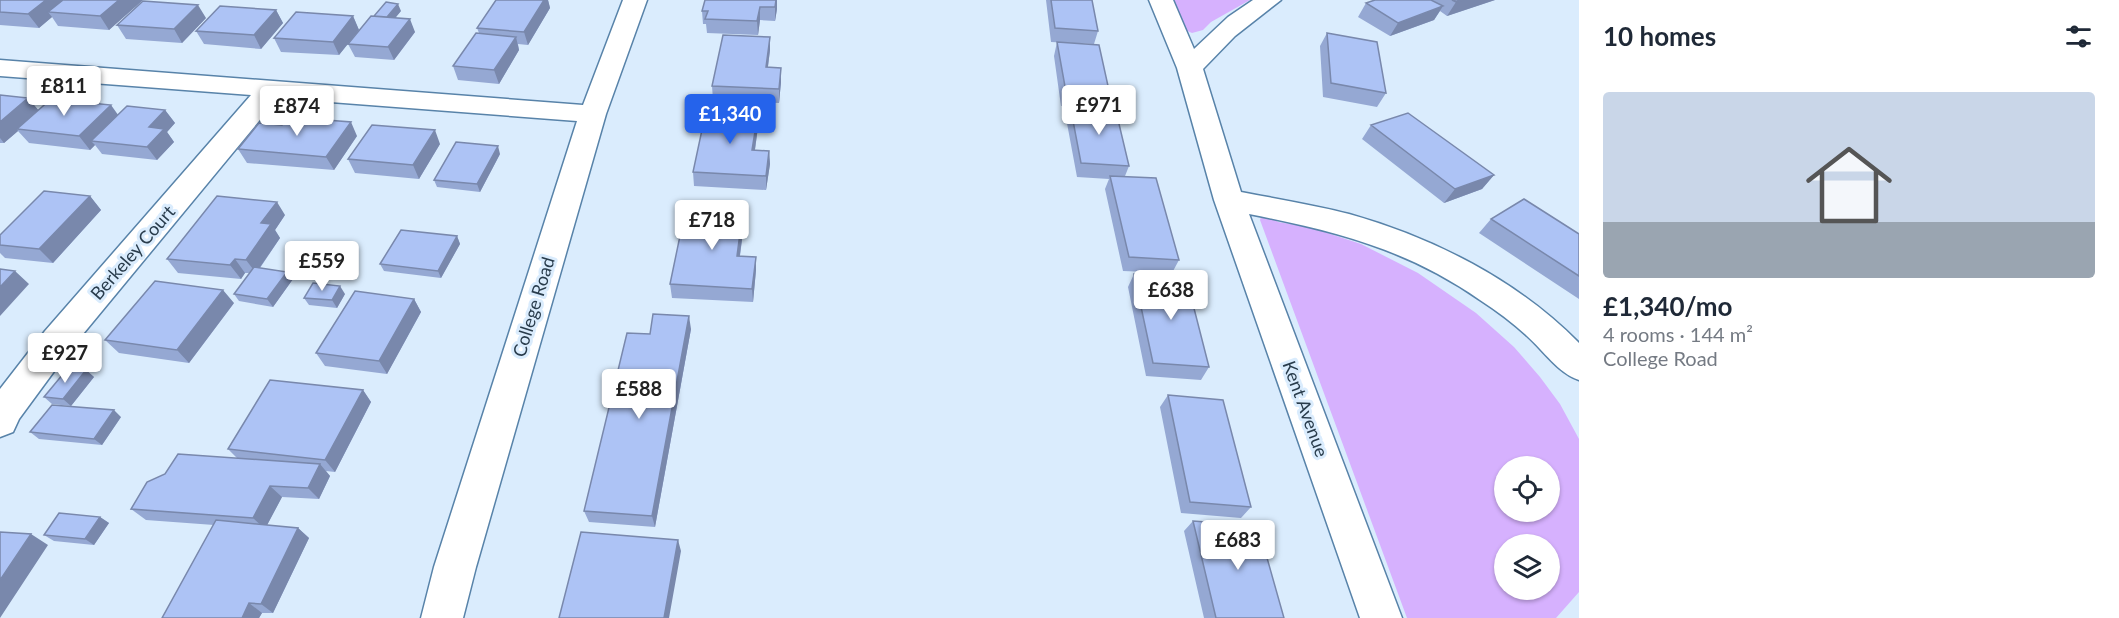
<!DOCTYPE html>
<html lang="en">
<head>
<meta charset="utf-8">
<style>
	body { margin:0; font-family:Lato,sans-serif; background:#f2f2f3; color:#1f2937; height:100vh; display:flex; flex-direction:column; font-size:22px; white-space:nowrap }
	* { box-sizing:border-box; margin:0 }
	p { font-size:20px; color:#747a83 }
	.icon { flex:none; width:33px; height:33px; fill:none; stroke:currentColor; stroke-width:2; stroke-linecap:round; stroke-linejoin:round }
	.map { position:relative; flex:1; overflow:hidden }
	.drawer { display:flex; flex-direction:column; background:#fff; width:540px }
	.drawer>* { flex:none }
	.buttons { position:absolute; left:1494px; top:456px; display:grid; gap:12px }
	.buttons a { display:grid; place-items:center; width:66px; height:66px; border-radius:50%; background:#fff; box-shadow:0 2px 4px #0004; font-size:30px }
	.price { position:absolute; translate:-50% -51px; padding:0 14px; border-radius:6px; background:#fff; color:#222; font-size:20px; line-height:39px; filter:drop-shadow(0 2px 3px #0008) }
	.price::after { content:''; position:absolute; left:50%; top:36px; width:18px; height:14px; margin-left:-9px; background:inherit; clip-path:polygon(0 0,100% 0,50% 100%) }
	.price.current { background:#2563eb; color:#fff }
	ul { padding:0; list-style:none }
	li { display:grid; align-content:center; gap:12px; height:318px; padding:0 24px }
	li+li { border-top:2px solid #e0e1e3 }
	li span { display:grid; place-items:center; height:186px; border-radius:6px; color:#555 }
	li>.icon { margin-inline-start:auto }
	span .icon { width:108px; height:108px; fill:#fffc; stroke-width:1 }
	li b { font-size:26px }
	h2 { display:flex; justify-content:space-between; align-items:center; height:72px; padding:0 24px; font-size:26px }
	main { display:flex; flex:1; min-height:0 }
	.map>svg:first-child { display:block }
</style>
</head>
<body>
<main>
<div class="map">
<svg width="1579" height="618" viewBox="0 0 1579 618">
	<rect width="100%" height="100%" fill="#daecfd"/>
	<path fill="#d6b1fe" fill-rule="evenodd" d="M1168,0H1250L1211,22L1203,30L1192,33L1183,29Z
		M1263,211L1278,222L1309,227L1361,244L1418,273L1476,313L1514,347L1540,377L1560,404L1579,439V592L1556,618H1407L1260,220ZM1504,466H1550V512H1504ZM1504,544H1550V590H1504Z"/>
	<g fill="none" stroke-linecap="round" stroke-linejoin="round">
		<g stroke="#5883a9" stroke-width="3">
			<path id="minor" d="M623,0H647L606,114L476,567L463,618H421L434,567L577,121L278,98L69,351L19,419L13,432L0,437V389L45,331L251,95L0,76V60L583,105Z
				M1149,0H1173L1194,49L1228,17L1253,0H1281L1235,36L1203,69L1241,192C1277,199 1314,205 1349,214C1434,238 1517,280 1579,343V380C1558,373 1544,351 1527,336C1513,323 1497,311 1480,300C1407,249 1335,231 1249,214L1402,618H1360L1214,200L1177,68Z"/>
		</g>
		<use href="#minor" fill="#fff" fill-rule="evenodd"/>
	</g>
	<path fill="#95a8d3" d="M0,0H143L109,30L58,26L52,17L39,28L0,25Z
		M496,0H548L550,8L528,45L518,44L519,50L499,84L458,80L453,66L479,33L477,28Z
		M777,0V9L775,21L760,20L758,35L707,33L706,24H703L702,11Z
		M1046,0H1092L1098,31L1094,44L1051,42Z
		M1375,0H1495L1447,16L1440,11L1434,20L1390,36L1358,17L1366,3Z
		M276,10L283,23L261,49L204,44L196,31Z
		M401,11L395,18L415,32L394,60L355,57L348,44Z
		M353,16L359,30L339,55L281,52L274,38Z
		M206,18L182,43L126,39L117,25Z
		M1327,33L1386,93L1377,107L1323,97L1320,46Z
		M770,37V50L768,67L781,82L779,103L713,100L712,86Z
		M1057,42L1110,95L1106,107L1129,166L1125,176L1179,260L1172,273L1123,271L1105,189L1109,179L1077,177L1066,118L1070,106H1061L1054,56Z
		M0,95L28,98L38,110L118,115L165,110L175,123L167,132L174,142L157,160L102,154L95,145L90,150L29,143L18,131L4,143H0Z
		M758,113V127L755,150L769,151L770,164L766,190L694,186L693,172Z
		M1371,125L1494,175L1482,189L1444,203L1362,139Z
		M357,136L334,170L247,163L238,149Z
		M440,144L419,179L355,173L348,159Z
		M500,154L480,192L437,187L434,180Z
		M90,196L101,210L53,263L5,258L0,253V235Z
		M285,215L275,230L280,238L260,268L293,279L273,307L239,301L234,294L250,273H245L241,279L178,273L167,259Z
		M1491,219L1579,234V299L1479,233Z
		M744,224L740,256L756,270L753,302L672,298L670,284Z
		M457,236L460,244L441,278L384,271L380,264Z
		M1134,274L1209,367L1201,380L1146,376L1128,287Z
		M345,294L337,308L309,305L304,298Z
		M414,299L421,312L387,374L325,366L316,353Z
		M234,303L189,363L119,353L105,340Z
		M691,329L655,527L589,522L584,511L650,334Z
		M86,370L94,377L71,406L52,404L44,397Z
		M363,390L371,402L335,472L326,471L330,476L319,499L282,497L267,525L298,528L309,538L273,613H262L259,618H162L214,525L146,520L131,509L237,458L228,449Z
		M1168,395L1251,507L1241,518L1181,513L1160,407Z
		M121,417L102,445L39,439L30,432Z
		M100,517L109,523L94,545L54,541L44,535Z
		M1193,521L1284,618H1204L1184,531Z"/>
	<path fill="#7988ac" d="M46,0H68L48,12L52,17L39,28L28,14Z
		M119,0H143L109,30L100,16Z
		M544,0H548L550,8L528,45L524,32Z
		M776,0H777V9L775,21V7Z
		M1463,0H1495L1447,16L1456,2Z
		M398,4L401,11L386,29L383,22Z
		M198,5L206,18L182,43L174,29Z
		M1443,6L1434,20L1390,36L1398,23Z
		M760,7V20L758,35L757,21Z
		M276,10L283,23L261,49L254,35Z
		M353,16L359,30L339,55L333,42Z
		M410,19L415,32L394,60L388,47Z
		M516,37L519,50L499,84L494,70Z
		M770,37V50L766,81V67Z
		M781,68V82L779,103V89Z
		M28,98L40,112L17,129L18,131L4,143L0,138V122Z
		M111,105L121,119L91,141L95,145L90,150L79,136Z
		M165,110L175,123L167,132L174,142L157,160L147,147L149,127Z
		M758,113V127L753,163L752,150Z
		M351,122L357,136L334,170L326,157Z
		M435,130L440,144L419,179L413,165Z
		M498,146L500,154L480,192L477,184Z
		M769,151L770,164L766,190V176Z
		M1494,175L1482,189L1444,203L1455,189Z
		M90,196L101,210L53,263L39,249Z
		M277,202L285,215L275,230L280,238L256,273L246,260L261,223Z
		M743,210L744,224L738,269L737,256Z
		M457,236L460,244L441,278L438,271Z
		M756,257V270L753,302L752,289Z
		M235,259L245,273L241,279L230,265Z
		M15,271L29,284L0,316V287Z
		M287,272L293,279L273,307L267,299Z
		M340,286L345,294L337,308L332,300Z
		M223,290L234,303L189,363L177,350Z
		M414,299L421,312L387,374L379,361Z
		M689,316L691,329L655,527L652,516Z
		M86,370L94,377L71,406L63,399Z
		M363,390L371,402L335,472L325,460Z
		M114,410L121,417L102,445L94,439Z
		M320,464L330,476L319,499L308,488Z
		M270,486L282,497L265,529L253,518Z
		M100,517L109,523L94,545L85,539Z
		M298,528L309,538L273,613L261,604Z
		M31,534L48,545L0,618V580Z
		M678,540L681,551L669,618H664Z
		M249,603L262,613L259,618H242Z"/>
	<path fill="#adc3f5" stroke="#7988ac" stroke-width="1.5" d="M0,0H46L28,14L0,12Z
		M63,0H119L100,16L48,12Z
		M496,0H544L524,32L477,28Z
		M705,0H776L775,7H760L757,21L705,19L708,11H702Z
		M1051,0H1092L1098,31L1055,28Z
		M1375,0H1431L1443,6L1398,23L1366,3Z
		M1452,0H1463L1456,2Z
		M143,1L198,5L174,29L117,25Z
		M386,2L398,4L387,17L374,16Z
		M220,6L276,10L254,35L196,31Z
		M296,12L353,16L333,42L274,38Z
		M371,16L410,19L388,47L348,44Z
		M476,33L516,37L494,70L453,66Z
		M1327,33L1377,42L1386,93L1331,83Z
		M723,35L770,37L766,67L781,68L779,89L712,86Z
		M1057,42L1099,45L1110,95L1066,92Z
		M0,95L28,98L0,122Z
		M51,99L111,105L79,136L17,129Z
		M1070,105L1115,107L1129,166L1081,163Z
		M127,106L165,110L149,127L164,129L147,147L91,141Z
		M706,111L758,113L752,150L769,151L766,176L693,172Z
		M1408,113L1494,175L1455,189L1371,125Z
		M288,117L351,122L326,157L238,149L259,123L282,125Z
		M372,125L435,130L413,165L348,159Z
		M456,142L498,146L477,184L434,180Z
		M1110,176L1156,178L1179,260L1129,257Z
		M44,191L90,196L39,249L0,245V235Z
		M217,196L277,202L261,223L271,224L246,260L235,259L230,265L167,259Z
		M1524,199L1579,234V276L1491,219Z
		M686,207L743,210L737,256L756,257L752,289L670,284Z
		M401,230L457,236L438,271L380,264Z
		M254,267L287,272L267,299L234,294Z
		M0,269L15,271L0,287Z
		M1134,274L1186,277L1209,367L1153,363Z
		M155,281L223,290L177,350L105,340Z
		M313,283L340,286L332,300L304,298Z
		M355,291L414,299L379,361L316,353Z
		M653,314L689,316L652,516L584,511L627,333L650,334Z
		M68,368L86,370L63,399L44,397Z
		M270,380L363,390L325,460L228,449Z
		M1168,395L1223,400L1251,507L1190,502Z
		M52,405L114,410L94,439L30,432Z
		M178,454L320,464L308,488L270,486L253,518L131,509L147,482L165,474Z
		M59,513L100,517L85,539L44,535Z
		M216,520L298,528L261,604L249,603L242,618H162Z
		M1193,521L1258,526L1284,618H1216Z
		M0,532L31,534L0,580Z
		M581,532L678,540L664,618H559Z"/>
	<g text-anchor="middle" stroke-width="6" stroke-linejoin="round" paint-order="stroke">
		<g font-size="18" fill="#293c4c" stroke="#daecfd">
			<text transform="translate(133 253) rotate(-49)" y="6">Berkeley Court</text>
			<text transform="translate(534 307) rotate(-73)" y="6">College Road</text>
			<text transform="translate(1305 409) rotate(70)" y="6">Kent Avenue</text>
		</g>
	</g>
</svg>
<div class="buttons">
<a><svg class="icon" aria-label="locate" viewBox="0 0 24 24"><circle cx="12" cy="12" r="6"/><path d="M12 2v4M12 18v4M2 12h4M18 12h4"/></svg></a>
<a><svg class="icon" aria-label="layers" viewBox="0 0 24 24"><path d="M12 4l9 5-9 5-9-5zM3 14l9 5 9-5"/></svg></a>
</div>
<b class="price" style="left:64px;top:117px">£811</b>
<b class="price" style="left:1099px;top:136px">£971</b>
<b class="price" style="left:297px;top:137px">£874</b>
<b class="price current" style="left:730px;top:145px">£1,340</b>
<b class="price" style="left:712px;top:251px">£718</b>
<b class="price" style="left:322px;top:292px">£559</b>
<b class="price" style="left:1171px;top:321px">£638</b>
<b class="price" style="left:65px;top:384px">£927</b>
<b class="price" style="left:639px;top:420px">£588</b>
<b class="price" style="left:1238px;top:571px">£683</b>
</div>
<section class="drawer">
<h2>10 homes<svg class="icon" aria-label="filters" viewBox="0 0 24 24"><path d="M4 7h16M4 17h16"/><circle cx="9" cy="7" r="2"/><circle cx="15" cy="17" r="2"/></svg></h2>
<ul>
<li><span style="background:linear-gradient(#c9d6e8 70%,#9aa5b1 0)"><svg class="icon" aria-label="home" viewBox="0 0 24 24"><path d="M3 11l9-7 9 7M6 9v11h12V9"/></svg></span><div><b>£1,340/mo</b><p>4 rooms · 144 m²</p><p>College Road</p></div></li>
</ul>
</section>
</main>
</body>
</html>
